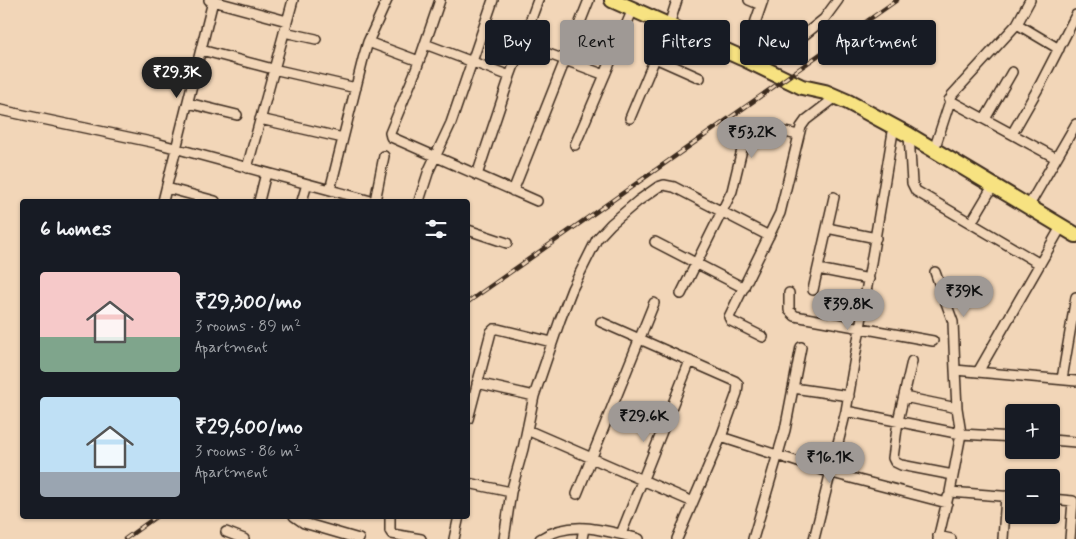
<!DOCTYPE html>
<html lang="en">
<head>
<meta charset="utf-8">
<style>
	body { margin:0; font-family:Mynerve,sans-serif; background:#242831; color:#f1f3f6; height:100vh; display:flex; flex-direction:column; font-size:19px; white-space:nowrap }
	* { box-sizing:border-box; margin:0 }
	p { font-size:16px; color:#9ea1a6 }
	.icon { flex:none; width:28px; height:28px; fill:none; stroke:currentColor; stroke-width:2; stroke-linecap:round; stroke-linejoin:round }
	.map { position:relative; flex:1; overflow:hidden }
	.side { position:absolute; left:20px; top:199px; width:450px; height:320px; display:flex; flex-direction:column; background:#171b24; border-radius:5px; box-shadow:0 1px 4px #0004 }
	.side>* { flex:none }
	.top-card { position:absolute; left:485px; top:20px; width:475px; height:45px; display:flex; gap:10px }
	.controls { position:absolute; left:1005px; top:404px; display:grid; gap:10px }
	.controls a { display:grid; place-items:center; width:55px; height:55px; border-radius:5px; background:#171b24; box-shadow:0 1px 4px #0004; font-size:25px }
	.price { position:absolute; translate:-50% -42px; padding:0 11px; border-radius:18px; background:#9f9995; color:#111; font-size:16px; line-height:32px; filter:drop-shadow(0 1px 2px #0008) }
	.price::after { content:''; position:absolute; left:50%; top:30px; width:15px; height:11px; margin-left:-8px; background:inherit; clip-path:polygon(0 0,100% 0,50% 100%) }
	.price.on { background:#222; color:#fff }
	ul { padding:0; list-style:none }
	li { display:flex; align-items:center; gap:15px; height:125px; padding:0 20px }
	li span { display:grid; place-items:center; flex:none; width:140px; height:100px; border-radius:5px; color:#555 }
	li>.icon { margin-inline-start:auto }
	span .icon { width:60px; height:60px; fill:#fffc; stroke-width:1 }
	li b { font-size:21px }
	h2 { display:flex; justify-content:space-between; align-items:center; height:60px; padding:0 20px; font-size:21px }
	.pill { padding:0 18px; border-radius:5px; background:#171b24; box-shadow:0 1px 4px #0004; font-size:18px; line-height:45px }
	.pill.on { background:#9f9995; color:#111 }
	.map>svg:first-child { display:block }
</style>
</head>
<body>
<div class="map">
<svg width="1076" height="539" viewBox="0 0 1076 539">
	<rect width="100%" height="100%" fill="#f2d6b8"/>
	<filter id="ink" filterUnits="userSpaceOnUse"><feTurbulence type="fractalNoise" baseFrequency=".02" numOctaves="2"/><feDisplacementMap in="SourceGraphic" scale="10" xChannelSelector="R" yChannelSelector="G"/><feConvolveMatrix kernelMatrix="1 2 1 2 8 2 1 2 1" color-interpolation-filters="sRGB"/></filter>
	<g filter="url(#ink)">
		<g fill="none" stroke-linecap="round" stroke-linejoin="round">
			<g stroke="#3b2a1e" stroke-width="12">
				<path id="minor" d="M209,0L287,21
					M440,0L416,70L390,133L391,137L537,201
					M749,0L761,5
					M763,0L751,35L756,39L784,49L788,48L824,19L838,0
					M1017,24L1059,49
					M284,32L316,39
					M368,42L419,61
					M425,44L510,76
					M522,44L605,75
					M201,50L273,69L356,88
					M655,58L700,78
					M949,100L1056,158
					M188,103L237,115
					M0,110L156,143L371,201
					M630,118L669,25L677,0
					M260,119L343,138
					M985,119L1012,72
					M1012,134L1040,85L1076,15
					M909,135L912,183L916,191L1040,264
					M575,145L633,9
					M934,150L952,95L1017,24L1030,0
					M247,168L293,0
					M477,175L510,76L538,0
					M167,188L215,201
					M330,190L363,59L368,42L387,0
					M513,191L589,0
					M163,201L213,1
					M259,201L266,173
					M302,201L307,184
					M375,201L384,156
					M419,201L429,170L451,123L493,0
					M1028,207L1076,124
					M971,223L993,186
					M827,228L876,238
					M468,230L507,243
					M655,242L744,288
					M818,269L869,279
					M935,272L953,322L955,370
					M813,290L834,197
					M789,293V310L795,316L933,341
					M681,294L732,191L747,129L754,125L798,135
					M601,322L735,381L738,384L737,393L721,437L677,539
					M763,337L731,321L729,317L780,213L801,127L806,120L836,97
					M912,361L898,421L893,458L895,462L901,465L953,475
					M978,372L1061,227
					M1062,379L1076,297
					M477,383L534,396
					M793,388L849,396
					M904,397L957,408
					M846,411L961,434L1014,437
					M468,419L491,332L494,329H498L552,342
					M527,430L693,502
					M721,437L832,473L947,503
					M1051,440L1076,442
					M468,483L511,492
					M577,494L654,303
					M1014,497L950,492L961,434L957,408L955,370L1076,381
					M1051,499L1073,501L1070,539
					M294,516L304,523L359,539
					M390,516V531L392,534L421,539
					M226,532L244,539
					M621,534L690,361
					M938,536L951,539
					M454,539L459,516
					M504,539L511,492L523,449L534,396L560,320L572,289L597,239L611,224L638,201L658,187L664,185L674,187L769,236
					M540,539C572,519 605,530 639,539
					M582,539L584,528
					M753,539L785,430L801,347
					M814,539L846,411L894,126
					M938,539L948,497
					M1003,539L1006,496"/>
			</g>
			<g stroke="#3b2a1e" stroke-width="18">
				<path id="primary" d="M612,0L742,58L802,87L825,92L848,102L909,135L1076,235"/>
			</g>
			<use href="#minor" stroke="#f2d6b8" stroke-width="9"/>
			<use href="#primary" stroke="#f7e281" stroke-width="14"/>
			<g stroke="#3b2a1e" stroke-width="4.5">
				<path id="rail" d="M468,302L897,0
					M125,539L157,516"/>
			</g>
			<use href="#rail" stroke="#f2d6b8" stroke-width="2.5" stroke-dasharray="8" stroke-linecap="butt"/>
		</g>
	</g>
</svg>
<div class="controls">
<a>+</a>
<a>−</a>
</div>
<b class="price on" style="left:177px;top:99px">₹29.3K</b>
<b class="price" style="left:752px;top:159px">₹53.2K</b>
<b class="price" style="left:964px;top:318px">₹39K</b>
<b class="price" style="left:848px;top:331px">₹39.8K</b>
<b class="price" style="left:644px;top:443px">₹29.6K</b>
<b class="price" style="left:830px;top:484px">₹16.1K</b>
<div class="top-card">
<a class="pill">Buy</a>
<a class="pill on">Rent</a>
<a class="pill">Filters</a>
<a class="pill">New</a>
<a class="pill">Apartment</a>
</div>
<section class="side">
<h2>6 homes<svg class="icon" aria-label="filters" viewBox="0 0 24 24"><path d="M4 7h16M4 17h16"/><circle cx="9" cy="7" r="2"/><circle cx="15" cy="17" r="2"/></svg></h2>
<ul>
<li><span style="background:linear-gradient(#f6c9c9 65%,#7fa58c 0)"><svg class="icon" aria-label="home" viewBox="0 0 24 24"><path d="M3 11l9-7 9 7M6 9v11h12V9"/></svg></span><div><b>₹29,300/mo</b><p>3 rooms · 89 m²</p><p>Apartment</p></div></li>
<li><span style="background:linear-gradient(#bfe0f5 75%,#9aa5b1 0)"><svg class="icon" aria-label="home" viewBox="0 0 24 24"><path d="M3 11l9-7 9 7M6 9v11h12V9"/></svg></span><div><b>₹29,600/mo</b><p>3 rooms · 86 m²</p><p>Apartment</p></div></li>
</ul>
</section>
</div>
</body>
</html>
